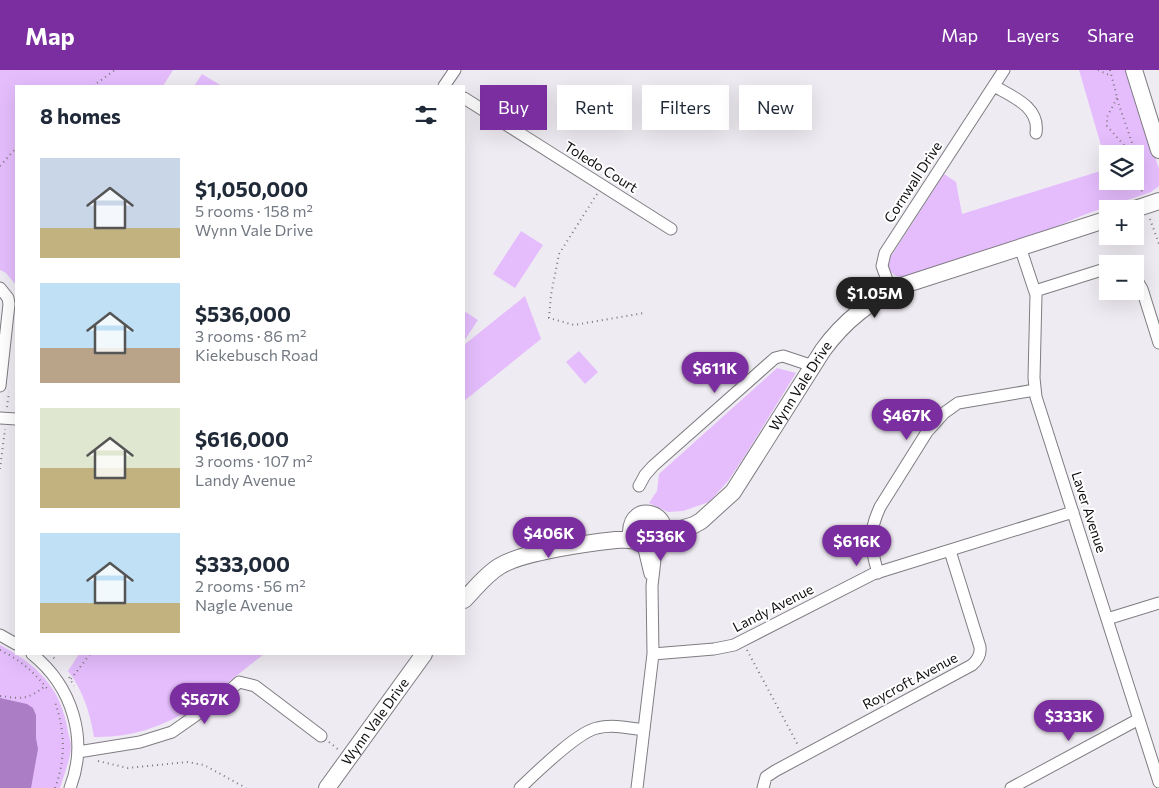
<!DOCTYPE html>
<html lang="en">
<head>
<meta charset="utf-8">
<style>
	body { margin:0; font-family:Commissioner,sans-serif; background:#f2f2f3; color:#1f2937; height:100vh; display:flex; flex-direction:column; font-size:19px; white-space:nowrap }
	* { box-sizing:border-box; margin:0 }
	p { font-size:16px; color:#747a83 }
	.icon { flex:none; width:28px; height:28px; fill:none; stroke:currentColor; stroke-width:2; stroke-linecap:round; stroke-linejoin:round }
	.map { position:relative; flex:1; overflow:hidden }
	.drawer { position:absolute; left:15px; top:15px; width:450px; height:570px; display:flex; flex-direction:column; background:#fff; border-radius:0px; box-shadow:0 5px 20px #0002 }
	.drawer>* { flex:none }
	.banner { position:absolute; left:480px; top:15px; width:475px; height:45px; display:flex; gap:10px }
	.tools { position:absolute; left:1099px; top:75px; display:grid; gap:10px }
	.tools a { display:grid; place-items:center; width:45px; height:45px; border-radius:0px; background:#fff; box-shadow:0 5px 20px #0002; font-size:25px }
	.price { position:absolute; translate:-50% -42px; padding:0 11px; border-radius:18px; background:#7b2e9f; color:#fff; font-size:16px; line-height:32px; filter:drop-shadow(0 1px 2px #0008) }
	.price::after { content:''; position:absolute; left:50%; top:30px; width:15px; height:11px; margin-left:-8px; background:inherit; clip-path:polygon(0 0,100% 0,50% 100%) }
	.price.current { background:#222; color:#fff }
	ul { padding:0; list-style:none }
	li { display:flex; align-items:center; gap:15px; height:125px; padding:0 25px }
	li span { display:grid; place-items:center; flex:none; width:140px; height:100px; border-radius:0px; color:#555 }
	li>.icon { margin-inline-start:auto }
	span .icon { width:60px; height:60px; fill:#fffc; stroke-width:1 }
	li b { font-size:21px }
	h2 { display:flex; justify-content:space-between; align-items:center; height:60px; padding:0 25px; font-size:21px }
	.pill { padding:0 18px; border-radius:0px; background:#fff; box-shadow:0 5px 20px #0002; font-size:18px; line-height:45px }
	.pill.current { background:#7b2e9f; color:#fff }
	header { display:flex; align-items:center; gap:30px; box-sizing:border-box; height:70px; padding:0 25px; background:#7b2e9f; color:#fff }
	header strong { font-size:24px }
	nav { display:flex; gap:28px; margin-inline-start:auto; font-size:18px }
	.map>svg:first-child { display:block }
</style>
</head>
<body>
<header>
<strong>Map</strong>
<nav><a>Map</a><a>Layers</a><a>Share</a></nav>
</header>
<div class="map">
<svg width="1159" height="718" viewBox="0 0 1159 718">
	<rect width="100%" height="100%" fill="#efebf2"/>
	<path fill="#e5bdfd" d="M0,0H173L163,16H16V215L6,203L0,200Z
		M1079,0H1127L1159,99V116L1151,122L1086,144L1034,166L903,208C892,205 889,202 888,191L944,104L956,112L962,144L1107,99L1108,111H1135V84H1108L1107,96Z
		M202,4L222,16H194Z
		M521,161L543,175L515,218L493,204Z
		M525,226L541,269L464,331V275Z
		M464,241L478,250L464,271Z
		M579,281L598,302L585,314L566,292Z
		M777,298L796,303L744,387L728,411L709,432L683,441L668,442L649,433L657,421L659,404Z
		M0,575C37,594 62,619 68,662C69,667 71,672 71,677C70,690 64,705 60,718H0Z
		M79,584H264C210,626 166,669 94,667C90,643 83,620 68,601Z"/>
	<path fill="#aa7dc5" d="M0,628L27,634L33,638L36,645V668L38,679L31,718H0Z"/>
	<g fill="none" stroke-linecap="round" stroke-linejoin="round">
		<g stroke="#7f7c82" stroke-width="13">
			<path id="street" d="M444,16L455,0
				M994,16C1013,27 1040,37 1036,63
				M464,28L671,159
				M1020,177L1036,225L1034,308L1036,327L1159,712
				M1135,207L1142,219L1159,273
				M0,218L8,228L9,234L0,316
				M891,221L882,196L885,183L1004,0
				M1035,221L1108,198
				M0,348L16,349
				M639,416L645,405L653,396L775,288L783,286L813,296
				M643,475L650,504
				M878,503C870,476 868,463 880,437L927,362L944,343L958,333L1035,320
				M1107,549L1159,533
				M0,565L16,574
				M32,584C72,616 89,669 70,718
				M653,584L714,579L734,575L873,504L1073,442
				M78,682L140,672L172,662L222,627L239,612L255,616L321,666
				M520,718C536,703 577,662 597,658C612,654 629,658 644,660
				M637,718L653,584L652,516L657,472
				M763,718L766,707L775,701L972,595C978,590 981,585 980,577L950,481
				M1011,718L1139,649"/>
		</g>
		<g stroke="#7f7c82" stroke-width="18">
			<g id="secondary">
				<path d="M1134,0L1159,80"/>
				<path d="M1135,139L1159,131"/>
				<path id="s1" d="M661,467L674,461L694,455L701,451L733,422L823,280C845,250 868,233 901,216L1108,149"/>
				<path d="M464,530C475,519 486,504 500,496C522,482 588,473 616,470C622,470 629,469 635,471C640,473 643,476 649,476C654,475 659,472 661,467C673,445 632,430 631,462L636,471"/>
				<path id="s2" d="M327,718L424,584"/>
			</g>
		</g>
		<path stroke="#7c797e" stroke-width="2" stroke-dasharray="1 4" stroke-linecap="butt" d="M1098,0L1111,6
			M1110,0L1119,35L1138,90L1142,123
			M93,16L115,0
			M1117,28L1107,47V56L1132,84
			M0,96L16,78
			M597,124L559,184L551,225L549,248L574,255L644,243
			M1150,149L1159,174
			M7,337L9,322
			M0,399L5,359
			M0,580C22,591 34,602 49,621
			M747,580L799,677
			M50,584L55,589
			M69,607L74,616
			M71,609L90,584
			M0,626C21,629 28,630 45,616
			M329,672L339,680
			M98,691L128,698L187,692L204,695L246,718
			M55,718C66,689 65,661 55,632"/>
		<use href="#street" stroke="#fff" stroke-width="11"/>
		<use href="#secondary" stroke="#fff" stroke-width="16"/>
	</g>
	<g text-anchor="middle" stroke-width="4" stroke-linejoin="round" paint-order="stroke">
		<g font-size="14" fill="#0e0d0f" stroke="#fff">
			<text transform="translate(601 97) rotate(32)" y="5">Toledo Court</text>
			<text transform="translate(913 112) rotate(-57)" y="5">Cornwall Drive</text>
			<text dy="5" stroke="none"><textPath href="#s1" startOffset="212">Wynn Vale Drive</textPath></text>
			<text transform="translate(1089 442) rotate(72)" y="5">Laver Avenue</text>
			<text transform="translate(773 538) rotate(-27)" y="5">Landy Avenue</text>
			<text transform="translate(910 611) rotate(-28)" y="5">Roycroft Avenue</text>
			<text dy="5" stroke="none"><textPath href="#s2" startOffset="82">Wynn Vale Drive</textPath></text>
		</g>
	</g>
</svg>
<div class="tools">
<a><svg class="icon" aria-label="layers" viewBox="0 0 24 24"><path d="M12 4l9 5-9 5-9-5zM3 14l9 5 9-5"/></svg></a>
<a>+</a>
<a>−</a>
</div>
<b class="price current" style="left:875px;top:249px">$1.05M</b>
<b class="price" style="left:715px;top:324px">$611K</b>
<b class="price" style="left:907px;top:371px">$467K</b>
<b class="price" style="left:549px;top:489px">$406K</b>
<b class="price" style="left:661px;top:492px">$536K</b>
<b class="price" style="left:857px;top:497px">$616K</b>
<b class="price" style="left:205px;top:655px">$567K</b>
<b class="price" style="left:1069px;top:672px">$333K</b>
<div class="banner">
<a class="pill current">Buy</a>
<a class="pill">Rent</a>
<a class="pill">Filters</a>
<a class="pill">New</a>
</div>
<section class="drawer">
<h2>8 homes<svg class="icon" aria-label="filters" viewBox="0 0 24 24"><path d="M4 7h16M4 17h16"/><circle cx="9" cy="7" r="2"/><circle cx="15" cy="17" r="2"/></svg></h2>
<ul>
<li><span style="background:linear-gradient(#c9d6e8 70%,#c2b280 0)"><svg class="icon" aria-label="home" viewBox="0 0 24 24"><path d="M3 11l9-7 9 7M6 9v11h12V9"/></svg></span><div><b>$1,050,000</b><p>5 rooms · 158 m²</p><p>Wynn Vale Drive</p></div></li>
<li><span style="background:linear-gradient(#bfe0f5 65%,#b9a48a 0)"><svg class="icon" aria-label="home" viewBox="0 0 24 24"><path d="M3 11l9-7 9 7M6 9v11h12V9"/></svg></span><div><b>$536,000</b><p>3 rooms · 86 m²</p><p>Kiekebusch Road</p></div></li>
<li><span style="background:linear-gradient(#dfe7d0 60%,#c2b280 0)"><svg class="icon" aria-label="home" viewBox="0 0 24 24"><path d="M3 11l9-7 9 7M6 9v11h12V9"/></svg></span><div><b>$616,000</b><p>3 rooms · 107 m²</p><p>Landy Avenue</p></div></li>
<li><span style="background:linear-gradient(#bfe0f5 70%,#c2b280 0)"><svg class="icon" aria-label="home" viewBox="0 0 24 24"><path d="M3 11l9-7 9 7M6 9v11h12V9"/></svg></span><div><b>$333,000</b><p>2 rooms · 56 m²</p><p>Nagle Avenue</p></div></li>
</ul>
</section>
</div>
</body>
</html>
